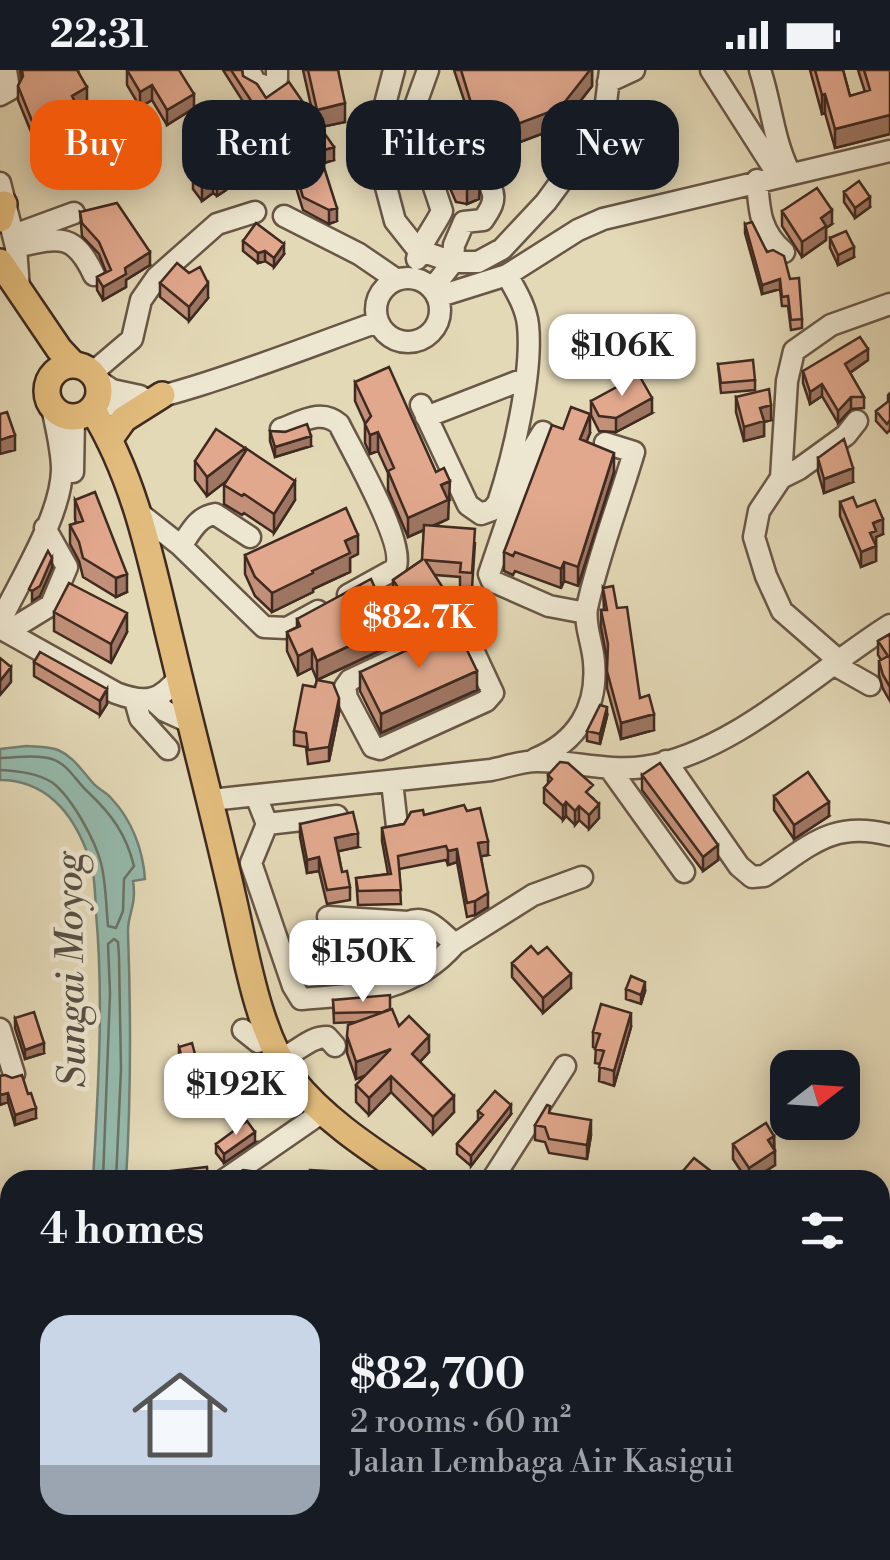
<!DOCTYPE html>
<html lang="en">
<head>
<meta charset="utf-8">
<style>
	body { margin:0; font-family:"Libre Bodoni",serif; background:#20242c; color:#f1f3f6; height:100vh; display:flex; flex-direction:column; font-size:38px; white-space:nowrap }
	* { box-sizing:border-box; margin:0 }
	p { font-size:32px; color:#9ea1a6 }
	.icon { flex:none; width:55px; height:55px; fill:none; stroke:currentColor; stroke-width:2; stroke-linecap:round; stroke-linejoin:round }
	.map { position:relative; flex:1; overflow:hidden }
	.side { position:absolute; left:0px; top:1100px; width:890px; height:390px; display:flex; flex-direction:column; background:#171b24; border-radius:30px 30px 0 0; box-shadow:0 5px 25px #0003 }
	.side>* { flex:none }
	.banner { position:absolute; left:30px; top:30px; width:830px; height:90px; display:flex; gap:20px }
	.needle { width:65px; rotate:73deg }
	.controls { position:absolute; left:770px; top:980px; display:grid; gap:20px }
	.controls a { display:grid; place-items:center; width:90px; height:90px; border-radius:20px; background:#171b24; box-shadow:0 5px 25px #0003; font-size:50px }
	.price { position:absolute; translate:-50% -85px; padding:0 22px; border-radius:20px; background:#fff; color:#222; font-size:32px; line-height:65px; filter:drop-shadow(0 2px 5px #0008) }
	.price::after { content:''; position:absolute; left:50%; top:60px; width:30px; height:22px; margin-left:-15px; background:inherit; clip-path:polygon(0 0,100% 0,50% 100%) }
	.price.active { background:#ea580c; color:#fff }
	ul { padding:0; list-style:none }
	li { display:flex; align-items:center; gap:30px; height:250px; padding:0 40px }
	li+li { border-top:2px solid #363941 }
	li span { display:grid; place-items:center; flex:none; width:280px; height:200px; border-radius:30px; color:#555 }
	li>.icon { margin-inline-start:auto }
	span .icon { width:120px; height:120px; fill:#fffc; stroke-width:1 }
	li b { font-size:42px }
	h2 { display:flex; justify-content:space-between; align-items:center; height:120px; padding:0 40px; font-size:42px }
	.pill { padding:0 35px; border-radius:30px; background:#171b24; box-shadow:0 5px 25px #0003; font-size:35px; line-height:90px }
	.pill.active { background:#ea580c; color:#fff }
	.status { display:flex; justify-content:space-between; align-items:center; height:70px; padding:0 50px; background:#171b24; direction:ltr }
	.status svg { height:28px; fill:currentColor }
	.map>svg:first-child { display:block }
</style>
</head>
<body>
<div class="status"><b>22:31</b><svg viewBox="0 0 49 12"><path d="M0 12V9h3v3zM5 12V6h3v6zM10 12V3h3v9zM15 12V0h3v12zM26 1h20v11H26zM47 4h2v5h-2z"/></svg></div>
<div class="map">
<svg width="890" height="1490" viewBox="0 0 890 1490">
	<rect width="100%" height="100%" fill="#e4d9b7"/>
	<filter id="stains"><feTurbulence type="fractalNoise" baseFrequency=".002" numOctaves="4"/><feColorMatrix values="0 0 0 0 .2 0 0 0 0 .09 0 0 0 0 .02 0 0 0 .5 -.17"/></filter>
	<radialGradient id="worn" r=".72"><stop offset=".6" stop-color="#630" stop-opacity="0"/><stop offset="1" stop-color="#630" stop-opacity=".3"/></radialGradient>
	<path fill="#95baad" stroke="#738075" stroke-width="2.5" d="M26,676C36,677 48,676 58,680C74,687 81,700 93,713C98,719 106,722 111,728C132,750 143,780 145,809L133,811C137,836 127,845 128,863C131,946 131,1028 126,1110H93C98,1021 104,931 96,843C95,822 95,801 87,782C72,742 45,710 0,710V679Z"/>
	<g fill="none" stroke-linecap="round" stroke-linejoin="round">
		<path stroke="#6a7267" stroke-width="2.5" d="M0,688C16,688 32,684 48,688C68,692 75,711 89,723C112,745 126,764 134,796L124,809L123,841L116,858L108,856C106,835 106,813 101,793C95,770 72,728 53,713C38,703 17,701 0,700
			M103,1110L110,923L108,874L114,869L118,872L119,887L121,999L116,1110"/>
		<path stroke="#738075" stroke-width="4" d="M880,1222L890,1218
			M529,1480L537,1490"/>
		<g stroke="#685646" stroke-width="25">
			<path id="minor" d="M249,0L255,12L269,18L277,9V0
				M428,0L386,117L395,151L418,180L453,192H478L502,179L546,132L587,76L605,41L610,0
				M711,0L778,105
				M760,0C771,33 773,67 788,99
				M608,12L634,0
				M0,25L9,20L6,0
				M757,110C759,140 760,162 784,182
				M0,113L16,177L19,219
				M386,117L379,84L384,38L394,0
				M284,146L359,184L397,210
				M14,165L74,143
				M16,177C59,167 74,162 94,205
				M417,189C419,176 435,156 442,141L434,117L438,105L455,96
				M376 240a32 32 0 1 1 64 0a32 32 0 1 1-64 0Z
				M432,219L453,192L454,175L464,152L483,150C490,140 497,130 491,118
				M437,227L507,205L578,160L603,149L890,81
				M92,303L132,269L141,230L157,207L217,154L255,142
				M96,309L112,320L140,326
				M96,335C140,345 324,270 378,252
				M421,335L468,435L481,444L492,440L498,433C513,387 533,304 528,255C526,237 516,221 507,205
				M426,347L524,309
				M281,359C301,352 321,338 339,354C352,381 408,476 395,499L348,525
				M543,362L530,383L489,504L492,511L549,536L586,543
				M73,402L74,348
				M781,408L787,311L794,281L831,255L890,234
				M139,443L181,476L264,557L287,558L318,541
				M181,476C191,462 197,447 215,444L250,467
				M0,552C20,510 61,446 62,400C62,379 56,358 52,337
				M0,558L116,623C145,634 160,632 179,607
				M459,559L466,565L493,623L486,631L380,679L373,677L347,628L345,617L350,610Z
				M7,562L51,535L67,497L45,458
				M837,589L782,541L766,506L754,467L759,441L781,408L799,399L846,365L857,351
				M833,594L870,615
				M135,630L140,648L168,679
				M154,631L165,641L191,653
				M535,689C577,672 598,638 594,592C593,575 584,555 587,538C598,486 619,433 634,382L605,373
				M666,691L739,796L752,807L764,806C810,776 832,750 890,765
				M610,699L684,802
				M392,712L397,756
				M256,726L267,754L251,793L293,916L301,929C362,924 413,922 455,874
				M211,730L491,700C506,697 522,691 537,691C573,691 608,702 644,697C734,683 815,602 890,555
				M267,754L337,746
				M328,847L408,852
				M283,885L401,873L405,867L408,852C428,844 440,862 455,874L533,825L582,807
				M0,959L14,1004
				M243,960L258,972L272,968
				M280,988C298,983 308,967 327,967L335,976
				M224,1110L324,1041
				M492,1110L565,996
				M259,1490L295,1480
				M566,1490V1486
				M743,1490L777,1481"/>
		</g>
		<g stroke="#3f2a21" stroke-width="30">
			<path id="major" d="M0,149L4,134
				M0,192L59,279L74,295
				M47 321a26 26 0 1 1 52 0a26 26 0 1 1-52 0Z
				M92,339C137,411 152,496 172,577C192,661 214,744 233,828C246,884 258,962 292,1009C324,1050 373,1081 416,1110
				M109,370L124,349L162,325
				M880,1469L890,1462
				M787,1480L792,1490
				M850,1490L864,1480"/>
		</g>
		<use href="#minor" stroke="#ede6d0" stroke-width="20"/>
		<use href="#major" stroke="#e2bc7c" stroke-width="25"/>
	</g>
	<path fill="#c29079" stroke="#3f2a21" stroke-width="2.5" d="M20,0H78L87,31L77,36V49L34,69L18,30V16L21,9Z
		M127,0L194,38L167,55L152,30L140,37L127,15Z
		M223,0H242L243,6L266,28L314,49L303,0H338L345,52L320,57L334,90L323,93L337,151L329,154L303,140L294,111L285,114L278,95V81L296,76L292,65L280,74L269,58L263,63Z
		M454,0H592V16L560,57L512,75L497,106L487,105L480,110L479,129L467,134L456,132L449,116V97L463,86L460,83V64L468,42Z
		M810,0H843L850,26L865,22L858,0H890V64L835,78L825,43L822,44Z
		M201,64L240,87L237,89V100L226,110V120L217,126L213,123L202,131L193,119V104L201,99L200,83L203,81L201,79Z
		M844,122L870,137L855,148L844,132Z
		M782,141L832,154L826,158V170L802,187L782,156Z
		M80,142L150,195L126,210V217L103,230L97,220V207L106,202L99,184L82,166Z
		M745,154L767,182L802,249V258L791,260L788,236H782L780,219L762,224L745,163Z
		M830,168L854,187L838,195L830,178Z
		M243,171L284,184L274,197L265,191L258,193L243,181Z
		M160,213L208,228L189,251L160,227Z
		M868,290L850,303L864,327V338L851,339L838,353L822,326L810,334L803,313V301Z
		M718,294L755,310V320L721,323Z
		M355,312L436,402L450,430L448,431V449L434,456L475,473L472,518L460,517V507L435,505L452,547L418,563L393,524V510L422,490L424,460L408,467L388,420V403L378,381L370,384L365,373V353L355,331Z
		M890,323V360L887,363L876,351V341L888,332V325Z
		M736,327L771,350L764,352V366L744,371L736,342Z
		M591,331L652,343L616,362L599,361L591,345Z
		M563,359L590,363L586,372L614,402L578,516L564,511L561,518L515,501L513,505L504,501V482Z
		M270,361L285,362L311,376L275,387L270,371Z
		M245,383L295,430L274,463L244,443L242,445L224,434V415L227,410L207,426L195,410V391Z
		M818,388L853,412L824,423L818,402Z
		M75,430L127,522L116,527L83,507L79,491L70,474V455L76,453L75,449Z
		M840,432L857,437L883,464L876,467V491L861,497L840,446Z
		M358,484L350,488V502L313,519V522L272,542L255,526L245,504V485Z
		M603,518L617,538L640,628L654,660L621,669L607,618V589L601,557V540H604Z
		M54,542L127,562L111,593L54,561Z
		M297,549L392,575L317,610L339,642L329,691L308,694L306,677L294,675V661L315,617L317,610L312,598L298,605L287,581V562L297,557Z
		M890,564V631L883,619L879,605V591L881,590L878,585V571Z
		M34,592L107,634L100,645L34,606Z
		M360,602L477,620L381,663L360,621Z
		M607,646L600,674L587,671V661Z
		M548,705L593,728L599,748L589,759L579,750L575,755L566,746L563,750L544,733V718L548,714Z
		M642,705L718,790L703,801L642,720Z
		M774,726L829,746L794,769L774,740Z
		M424,745L488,785L481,786L488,837L475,845L467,847L457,792L448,795L446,790L399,799L401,834L358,835L356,808L388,804L382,771V758L404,754Z
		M300,754L358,777L338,781L342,802L350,817V830L327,834L319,801L307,803L300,767Z
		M538,884L571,918L543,943L512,907V893Z
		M626,919L645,921L641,934L626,929Z
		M333,930L390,939L399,956L429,982L420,992L454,1042L433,1064L391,1022L369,1045L356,1032V1015L366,1005L356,1009L347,983V966L356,952L334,953Z
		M15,948L44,983L25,989L15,958Z
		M631,957L614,1016L599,1011L600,994L595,993L596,978L593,977V962Z
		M179,977L199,1009L186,1012L179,986Z
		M0,1006L36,1048L15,1055L8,1032L0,1035Z
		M478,1041L511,1044L471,1096L457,1084V1074L478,1050Z
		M550,1044L591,1065L587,1089L549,1083L545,1072L535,1070V1055Z
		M774,1066L775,1095L752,1110H747L733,1089V1074Z
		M255,1072L224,1093L216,1083V1074Z
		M683,1101L718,1110H683Z
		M0,1143L10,1160V1197L5,1200L2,1193L0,1194Z
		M880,1311L890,1319V1380L880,1372Z
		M10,1429V1469L0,1470V1430Z
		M419,1480H447L444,1490H419Z"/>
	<path fill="#9e7663" stroke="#3f2a21" stroke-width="2.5" d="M590,0H592V16L560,57L512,75L497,106V87L512,56Z
		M152,15V30L140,37V22Z
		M87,17V31L77,36V49L34,69V56L72,26Z
		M194,24V38L167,55V40Z
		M825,24V43L822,44V25Z
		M345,33V52L317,58V40Z
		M269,45V58L263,63V49Z
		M890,45V64L835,78V59Z
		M292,52V65L280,74V60Z
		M240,72V87L237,89V100L226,110V120L217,126V111L234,76Z
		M334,77V90L321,94V81Z
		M487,86V105L480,110L479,129L467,134V115L480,91Z
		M294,97V111L285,114V100Z
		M213,108V123L202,131V116Z
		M870,127V137L855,148V138Z
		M337,138V151L329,154V140Z
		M832,140V154L826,158V170L802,187V172L821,148Z
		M284,174V184L274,197V188Z
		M854,177V187L838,195V185Z
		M265,181V191L258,193V183Z
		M150,182V195L126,210V217L103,230V217L125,198Z
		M780,209V219L762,224V215Z
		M208,213V228L189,251V237Z
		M868,279V290L845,306V294Z
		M822,314V326L810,334V322Z
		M851,327V339L838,353V341Z
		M652,328V343L616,362V348Z
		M771,335V350L764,352V366L744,371V357L760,338Z
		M590,344V363L580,388V369Z
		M378,362V381L370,384V365Z
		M15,365V380L0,384V370Z
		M311,366V376L275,387V377Z
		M245,378V397L207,426V407Z
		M614,383V402L578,516V497Z
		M853,398V412L824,423V409Z
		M295,411V430L274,463V444Z
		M450,411L448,449L408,467V448L441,415Z
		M883,449V464L876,467V475L870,477V463L873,453Z
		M358,465V484L350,488V502L313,519V522L272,542V523L312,501L345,471Z
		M876,476V491L861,497V482Z
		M52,488V498L40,526L32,531V521Z
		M564,492V511L561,518V499Z
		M127,504V522L116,527V508Z
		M452,532V547L418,563V548Z
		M127,543V562L111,593V574Z
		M392,556V575L317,610V591Z
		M312,579V598L298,605V586Z
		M11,597V612L0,625V611Z
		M477,601V620L381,663V644Z
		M107,619V634L100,645V631Z
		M339,628V642L329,691V677Z
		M607,637V646L600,674V664Z
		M654,644V660L621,669V653Z
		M566,732V746L563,750V736Z
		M829,732V746L794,769V755Z
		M599,734V748L589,759V745Z
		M579,736V750L575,755V741Z
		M358,763V777L335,782V768Z
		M488,771V785L478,787V773Z
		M718,775V790L703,801V787Z
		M457,779V792L448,795V781Z
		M319,787V801L307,803V790Z
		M488,823V837L475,845V831Z
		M571,904V918L543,943V928Z
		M645,912V921L641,934V925Z
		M631,943V957L614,1016V1001Z
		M429,966V982L412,1000V984Z
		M44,973V983L25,989V980Z
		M391,979V996L356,1009V992Z
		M199,999V1009L186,1012V1003Z
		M391,1006V1022L369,1045V1028Z
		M8,1023V1032L0,1035V1025Z
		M454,1026V1042L433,1064V1047Z
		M511,1035V1044L471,1096V1086Z
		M36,1038V1048L15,1055V1045Z
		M591,1050V1065L587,1089V1075Z
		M255,1062V1072L224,1093V1084Z
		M774,1066V1080L768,1070Z
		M775,1081V1095L752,1110H749V1098Z
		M10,1183V1197L5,1200V1185Z
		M10,1400V1413L0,1416V1403Z
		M890,1420V1435L880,1441V1426Z
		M443,1480H447L444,1490H440Z"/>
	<path fill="#e1a88d" stroke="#3f2a21" stroke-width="2.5" d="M22,0H77L87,17L72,26L77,36L34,56L18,16L23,6Z
		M127,0H179L194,24L167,40L152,15L140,22Z
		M231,0H242L243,6L257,14L266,28L289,12L334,77L321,81V88L337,138L329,140L303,127L294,97L285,100L278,81L300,74L292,52L280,60L269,45L263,49Z
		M308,0H338L345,33L317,40Z
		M461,0H590L560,38L512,56L497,87L487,86L480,91L479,110L467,115L456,113L449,97L467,83L468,72L460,64L471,33Z
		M815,0H843L850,26L870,20L864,0H890V45L835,59L825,24L822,25Z
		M219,51L225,59L228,56L240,72L234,76L237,86L223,99L226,105L217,111L213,108L202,116L193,104L207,94L200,83L210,76L201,64Z
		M859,111L870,127L855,138L844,122Z
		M817,118L832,140L821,148L826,156L802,172L782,141Z
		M117,133L150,182L125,198L126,204L103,217L97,207L111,200L99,172L82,153L80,142Z
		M752,152L767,182L773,180L784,186L790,209L799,208L802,249L791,250L788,226L782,227L780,209L762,215L745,154Z
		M256,153L284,174L274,188L265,181L258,183L243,171Z
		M846,161L854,177L838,185L830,168Z
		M177,193L189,203L200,197L208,213L189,237L160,213Z
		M860,267L868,279L845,294L864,327H851L838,341L822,314L810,322L803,301Z
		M753,290L755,310L721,313L718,294Z
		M389,297L436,402L444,398L450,411L441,415L448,430L408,448L388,401L394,398L378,362L370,365L365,354L371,346L355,312Z
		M639,305L652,328L616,348L599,346L591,331Z
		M769,319L771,335L760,338L764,351L744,357L736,327Z
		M890,330V350L887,354L876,341Z
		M571,337L590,344L580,369L614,383L578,497L564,492L561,499L515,482L513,486L504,482L552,355L563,359Z
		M7,342L15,365L0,370V344Z
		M307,354L311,366L275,377L270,361L285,362Z
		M216,359L245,378L207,407L195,391Z
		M844,369L853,398L824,409L818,388Z
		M247,379L295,411L274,444L244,424L242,426L224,415Z
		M95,422L127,504L116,508L83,488L79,472L70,455L83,451L75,430Z
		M853,427L857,437L875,430L883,449L873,453L876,461L870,463L876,476L861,482L840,432Z
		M346,438L358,465L345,471L350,483L312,501L313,503L272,523L255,507L245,485Z
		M424,455L475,459L472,503L460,502L461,493L425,490L452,532L418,548L393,510L422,490Z
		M48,481L52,488L40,516L32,521L29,519Z
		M371,509L392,556L317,591L312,579L298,586L287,562L300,556L297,549Z
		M69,513L127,543L111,574L54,542Z
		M613,516L617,538L627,537L640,628L649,625L654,644L621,653L607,601L608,574L601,540H607L603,518Z
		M456,557L477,601L381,644L360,602Z
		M890,564V617L883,605L879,591L888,586L878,571Z
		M40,582L107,619L100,631L34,592Z
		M0,588L11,597L0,611Z
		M317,610L333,613L339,628L329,677L308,680L306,663L294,661L303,615L315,617Z
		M600,635L607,637L600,664L587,661Z
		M560,692L568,693L593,715L586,722L599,734L589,745L579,736L575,741L566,732L563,736L544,718L552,709L548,705Z
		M660,693L718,775L703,787L642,705Z
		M808,702L829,732L794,755L774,726Z
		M464,735L467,741L480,738L488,771L478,773L488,823L475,831L467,833L457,779L448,781L446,776L398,786L401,820L358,821L356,808L391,804L382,758L404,754L411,742L423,740L424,745Z
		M353,742L358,763L335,768L342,802L347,801L350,817L327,820L319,787L307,790L300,754Z
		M531,876L538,884L547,877L571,904L543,928L512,893Z
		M631,906L645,912L641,925L626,919Z
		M390,925V939L383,942L334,943L333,930Z
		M601,934L631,943L614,1001L599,997L604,981L595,979L600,964L593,962Z
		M392,939L399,956L409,946L429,966L412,984L454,1026L433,1047L391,1006L369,1028L356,1015L391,979L356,992L347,966L348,955Z
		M34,942L44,973L25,980L15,948Z
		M192,973L199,999L186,1003L179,977Z
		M5,1005L12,1008L22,1005L28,1024L31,1023L36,1038L15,1045L8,1023L0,1025V1006Z
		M495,1021L511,1035L471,1086L457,1074L483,1045L478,1041Z
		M547,1035L550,1036L549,1043L591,1050L587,1075L549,1069L545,1057L535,1055Z
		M247,1051L255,1062L224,1084L216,1074Z
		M766,1053L774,1066L768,1070L775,1081L749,1098L733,1074Z
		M694,1088L712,1102L718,1110H695L683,1101Z
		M207,1097L208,1110H171L170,1101Z
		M243,1100L251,1101L250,1110L236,1109L237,1104Z
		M310,1100L343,1102V1110H310Z
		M3,1142L10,1160V1183L5,1185L2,1178L0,1179V1143Z
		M880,1311L890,1319V1365L880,1357V1345L883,1341L880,1338Z
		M10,1340V1400L0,1403V1343Z
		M889,1404L890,1420L880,1426V1410Z
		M10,1429V1456L0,1458V1430Z
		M32,1480H36L40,1490H13Z
		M204,1480H237L240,1481L237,1490H201Z
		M425,1480H443L440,1490H422Z
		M682,1480H696L698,1485L704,1483L706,1490H685Z
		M319,1484L362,1487V1490H321Z"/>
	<g text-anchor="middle" stroke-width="9" stroke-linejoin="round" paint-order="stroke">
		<g font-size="38" font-style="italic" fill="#544e44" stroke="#ede6d0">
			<text transform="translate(70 900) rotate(-91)" y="13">Sungai Moyog</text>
		</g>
	</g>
	<rect width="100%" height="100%" filter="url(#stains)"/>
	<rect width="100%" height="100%" fill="url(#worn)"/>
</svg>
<div class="controls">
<a><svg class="needle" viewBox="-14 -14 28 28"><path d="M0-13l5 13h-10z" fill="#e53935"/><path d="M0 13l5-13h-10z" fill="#9ea1a6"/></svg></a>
</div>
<b class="price" style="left:622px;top:329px">$106K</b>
<b class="price active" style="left:419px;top:601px">$82.7K</b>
<b class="price" style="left:363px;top:935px">$150K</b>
<b class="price" style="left:236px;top:1068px">$192K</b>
<div class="banner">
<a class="pill active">Buy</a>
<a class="pill">Rent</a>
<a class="pill">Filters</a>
<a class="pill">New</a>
</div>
<section class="side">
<h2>4 homes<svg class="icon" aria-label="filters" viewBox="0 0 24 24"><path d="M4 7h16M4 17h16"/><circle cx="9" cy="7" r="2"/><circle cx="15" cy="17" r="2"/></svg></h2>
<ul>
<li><span style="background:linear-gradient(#c9d6e8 75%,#9aa5b1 0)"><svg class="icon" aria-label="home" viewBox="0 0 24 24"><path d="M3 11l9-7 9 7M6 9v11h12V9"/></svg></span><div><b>$82,700</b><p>2 rooms · 60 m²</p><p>Jalan Lembaga Air Kasigui</p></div></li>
</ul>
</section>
</div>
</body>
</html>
